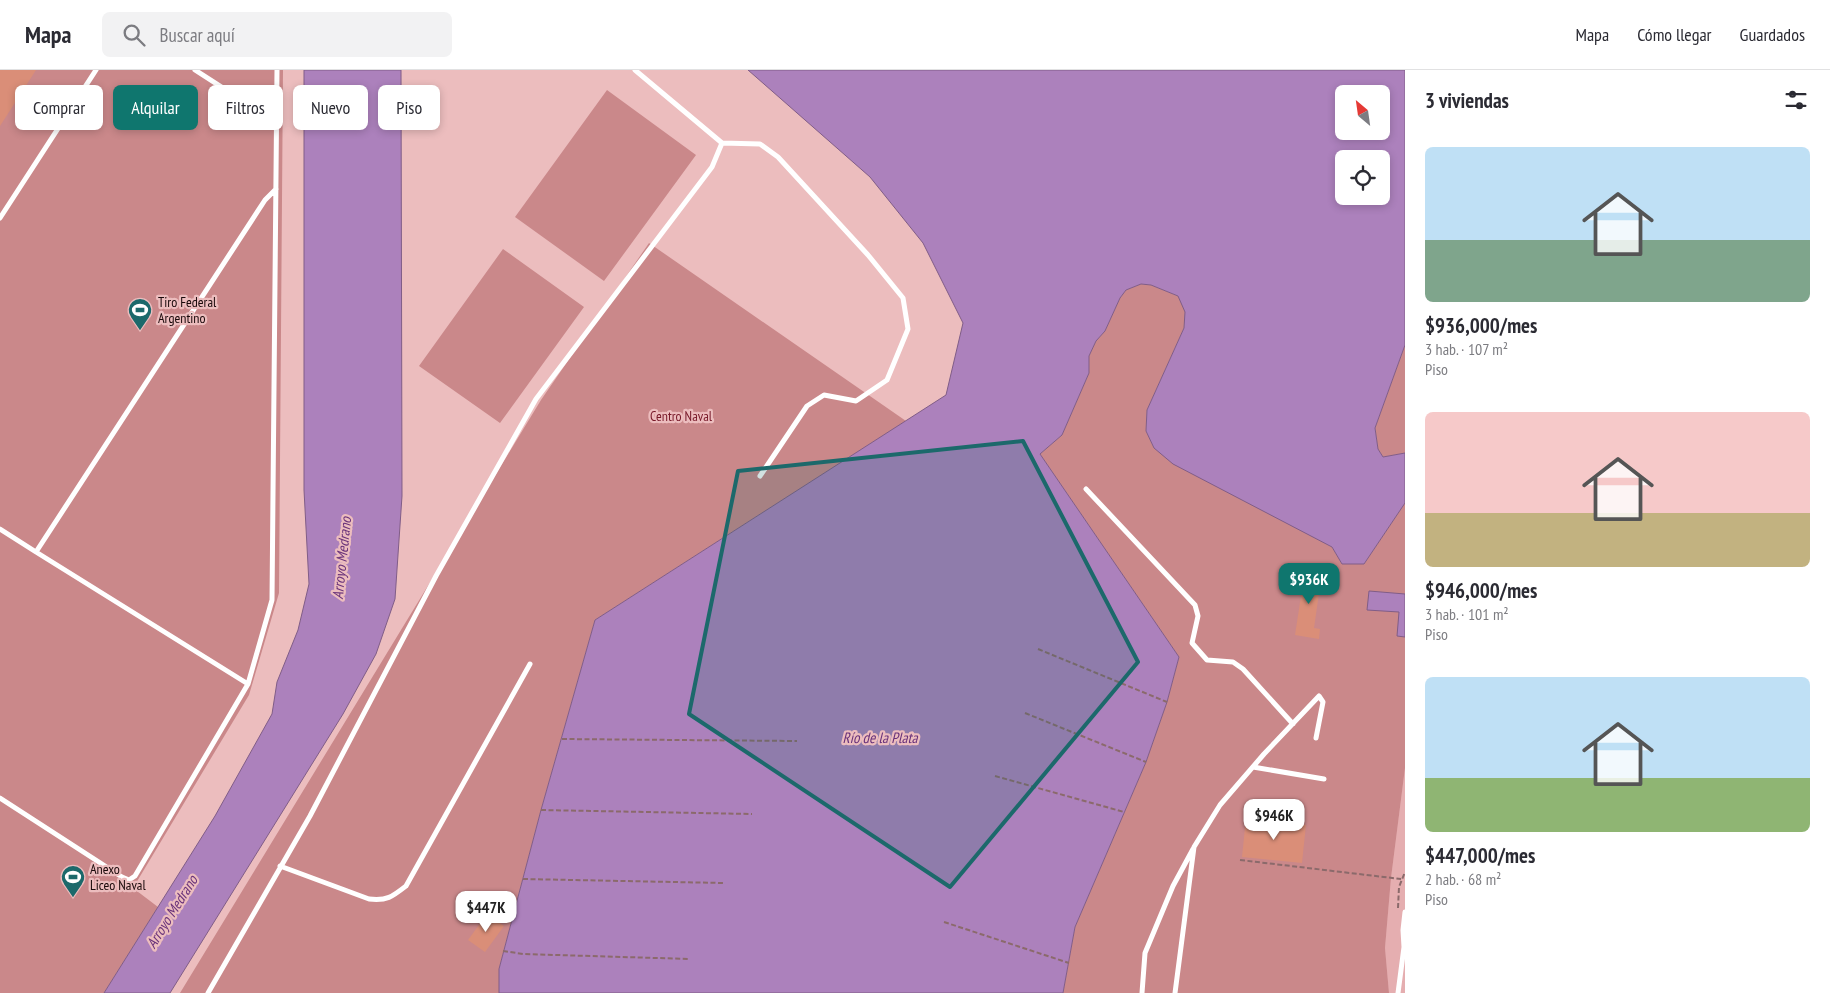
<!DOCTYPE html>
<html lang="es">
<head>
<meta charset="utf-8">
<style>
	body { margin:0; font-family:"PT Sans Narrow",sans-serif; background:#f2f2f3; color:#2b2b33; height:100vh; display:flex; flex-direction:column; font-size:19px; white-space:nowrap }
	* { box-sizing:border-box; margin:0 }
	p { font-size:16px; color:#7c7c81 }
	.icon { flex:none; width:28px; height:28px; fill:none; stroke:currentColor; stroke-width:2; stroke-linecap:round; stroke-linejoin:round }
	.map { position:relative; flex:1; overflow:hidden }
	.drawer { display:flex; flex-direction:column; background:#fff; width:425px }
	.drawer>* { flex:none }
	.top-card { position:absolute; left:15px; top:15px; width:475px; height:45px; display:flex; gap:10px }
	.needle { width:32px; rotate:331deg }
	.controls { position:absolute; left:1335px; top:15px; display:grid; gap:10px }
	.controls a { display:grid; place-items:center; width:55px; height:55px; border-radius:8px; background:#fff; box-shadow:0 2px 8px #0003; font-size:25px }
	.price { position:absolute; translate:-50% -42px; padding:0 11px; border-radius:10px; background:#fff; color:#222; font-size:16px; line-height:32px; filter:drop-shadow(0 1px 2px #0008) }
	.price::after { content:''; position:absolute; left:50%; top:30px; width:15px; height:11px; margin-left:-8px; background:inherit; clip-path:polygon(0 0,100% 0,50% 100%) }
	.price.on { background:#0f766e; color:#fff }
	ul { padding:0; list-style:none }
	li { display:grid; align-content:center; gap:10px; height:265px; padding:0 20px }
	li span { display:grid; place-items:center; height:155px; border-radius:8px; color:#555 }
	li>.icon { margin-inline-start:auto }
	span .icon { width:90px; height:90px; fill:#fffc; stroke-width:1 }
	li b { font-size:21px }
	h2 { display:flex; justify-content:space-between; align-items:center; height:60px; padding:0 20px; font-size:21px }
	.tag { padding:0 18px; border-radius:8px; background:#fff; box-shadow:0 2px 8px #0003; font-size:18px; line-height:45px }
	.tag.on { background:#0f766e; color:#fff }
	header { display:flex; align-items:center; gap:30px; box-sizing:border-box; height:70px; padding:0 25px; background:#fff; border-bottom:1px solid #e1e1e2 }
	header strong { font-size:24px }
	nav { display:flex; gap:28px; margin-inline-start:auto; font-size:18px }
	.search { width:350px; height:45px; background:#f2f2f3; display:flex; align-items:center; gap:12px; box-sizing:border-box; padding:0 18px; border-radius:8px; color:#7c7c81; font-size:19px }
	main { display:flex; flex:1; min-height:0 }
	.map>svg:first-child { display:block }
</style>
</head>
<body>
<header>
<strong>Mapa</strong>
<div class="search"><svg class="icon" aria-label="search" viewBox="0 0 24 24"><circle cx="10" cy="10" r="6"/><path d="M15 15l6 6"/></svg>Buscar aquí</div>
<nav><a>Mapa</a><a>Cómo llegar</a><a>Guardados</a></nav>
</header>
<main>
<div class="map">
<svg width="1405" height="923" viewBox="0 0 1405 923">
	<rect width="100%" height="100%" fill="#ecbdbe"/>
	<path fill="#e5aeb0" d="M1405,698V923H1389L1385,878L1391,808Z"/>
	<path fill="#ca888a" d="M0,0H283L279,523L249,625L133,818L158,837L104,923H0Z
		M607,20L696,85L604,211L515,147Z
		M649,173L906,351L595,550L541,740L499,899V923H180L541,330Z
		M503,179L584,237L500,353L419,296Z
		M1141,214L1151,215L1178,226L1186,242L1184,258L1147,340L1146,361L1154,378L1332,477L1342,494H1364L1405,433V698L1391,808L1385,878L1389,923H1063L1075,857L1146,692L1167,632L1179,587L1040,384L1062,365L1089,303V286L1096,271L1105,261L1120,228L1126,220Z
		M1405,275V383L1383,387L1378,379L1375,358Z"/>
	<path fill="#ac81bc" stroke="#805d87" fill-rule="evenodd" d="M304,0H401L402,426L395,529L376,584L343,644L170,923H104L215,746L272,644L277,612L298,560L309,514L304,420Z
		M748,0H1405V275L1375,358L1378,379L1383,387L1405,383V433L1364,494H1342L1332,477L1173,394L1154,378L1146,361L1147,340L1184,258L1185,242L1178,226L1151,215L1141,214L1126,220L1120,228L1105,261L1096,271L1089,286V303L1062,365L1040,384L1179,587L1167,632L1146,692L1075,857L1063,923H499V899L541,740L595,550L946,325L963,253L923,173L870,107ZM1344,24H1381V61H1344ZM1344,89H1381V126H1344Z
		M1369,521L1405,524V567L1397,566L1399,542L1367,540Z"/>
	<path fill="#da8e78" d="M0,0H36L0,56Z
		M1305,500L1322,502L1314,558L1320,559L1319,569L1295,565Z
		M1246,748L1306,755L1302,793L1242,787Z
		M487,844L504,856L485,882L468,870Z"/>
	<g fill="none" stroke-linecap="round" stroke-linejoin="round">
		<path stroke="#8b6a6b" stroke-width="2" stroke-dasharray="5 2.5" stroke-linecap="butt" d="M1038,579L1167,632
			M1025,643L1146,692
			M562,669L797,671
			M995,706L1124,742
			M541,740L752,744
			M1240,790L1401,809
			M523,809L723,813
			M1398,838L1399,817L1405,802
			M944,852L1069,893
			M503,881L523,884L690,889"/>
		<path stroke="#fff" stroke-width="5" d="M195,0L276,52
			M722,73L760,74L778,87L868,185L903,228L908,259L887,310L856,331L824,325L807,336L760,406
			M0,148L96,0
			M1086,419L1195,535L1198,546L1192,573L1207,590L1233,592L1243,599L1293,654
			M0,459L36,482
			M248,614L36,482L265,130L276,119
			M1253,697L1324,709
			M0,728L122,807L129,810L135,806L248,614L272,530L277,0
			M280,796L369,829C387,831 392,827 406,816L530,594
			M208,923L310,746L436,506L536,329L712,97L722,73L635,0
			M1142,923L1145,883L1173,816L1193,779
			M1175,923L1194,777L1220,735L1264,684L1319,626L1323,632L1316,668
			M1398,923L1404,877L1403,860L1405,842"/>
	</g>
	<path fill="#1c696b" fill-opacity="0.2" stroke="#1c696b" stroke-width="4" stroke-linejoin="round" d="M1023,371L1138,592L950,817L689,644L738,401Z"/>
	<defs>
		<g id="stadium-pin" transform="scale(1.25)"><path d="M0 17L-7.5 6A9.5 9.5 0 1 1 7.5 6Z" fill="#1c696b" stroke="#ecbdbe"/><path d="M0-5a6.5 5 0 1 0 0 10a6.5 5 0 1 0 0-10ZM-3.5-1.8h7v3.6h-7Z" fill="#fff"/></g>
	</defs>
	<g fill-rule="evenodd">
		<use href="#stadium-pin" x="140" y="240"/>
		<use href="#stadium-pin" x="73" y="807"/>
	</g>
	<g text-anchor="middle" stroke-width="4.5" stroke-linejoin="round" paint-order="stroke">
		<g font-size="14" fill="#1a0a0b" stroke="#ecbdbe" text-anchor="start">
			<text x="158" y="237">Tiro Federal<tspan x="158" dy="16">Argentino</tspan></text>
			<text x="90" y="804">Anexo<tspan x="90" dy="16">Liceo Naval</tspan></text>
		</g>
		<g font-size="14" fill="#781929" stroke="#ecbdbe">
			<text x="681" y="351">Centro Naval</text>
		</g>
		<g font-size="15" font-style="italic" fill="#69327a" stroke="#ecbdbe">
			<text transform="translate(342 488) rotate(-84)" y="5">Arroyo Medrano</text>
			<text x="880" y="673">Río de la Plata</text>
			<text transform="translate(172 842) rotate(-58)" y="5">Arroyo Medrano</text>
		</g>
	</g>
</svg>
<div class="controls">
<a><svg class="needle" viewBox="-14 -14 28 28"><path d="M0-13l5 13h-10z" fill="#e53935"/><path d="M0 13l5-13h-10z" fill="#7c7c81"/></svg></a>
<a><svg class="icon" aria-label="locate" viewBox="0 0 24 24"><circle cx="12" cy="12" r="6"/><path d="M12 2v4M12 18v4M2 12h4M18 12h4"/></svg></a>
</div>
<b class="price on" style="left:1309px;top:535px">$936K</b>
<b class="price" style="left:1274px;top:771px">$946K</b>
<b class="price" style="left:486px;top:863px">$447K</b>
<div class="top-card">
<a class="tag">Comprar</a>
<a class="tag on">Alquilar</a>
<a class="tag">Filtros</a>
<a class="tag">Nuevo</a>
<a class="tag">Piso</a>
</div>
</div>
<section class="drawer">
<h2>3 viviendas<svg class="icon" aria-label="filters" viewBox="0 0 24 24"><path d="M4 7h16M4 17h16"/><circle cx="9" cy="7" r="2"/><circle cx="15" cy="17" r="2"/></svg></h2>
<ul>
<li><span style="background:linear-gradient(#bfe0f5 60%,#7fa58c 0)"><svg class="icon" aria-label="home" viewBox="0 0 24 24"><path d="M3 11l9-7 9 7M6 9v11h12V9"/></svg></span><div><b>$936,000/mes</b><p>3 hab. · 107 m²</p><p>Piso</p></div></li>
<li><span style="background:linear-gradient(#f6c9c9 65%,#c2b280 0)"><svg class="icon" aria-label="home" viewBox="0 0 24 24"><path d="M3 11l9-7 9 7M6 9v11h12V9"/></svg></span><div><b>$946,000/mes</b><p>3 hab. · 101 m²</p><p>Piso</p></div></li>
<li><span style="background:linear-gradient(#bfe0f5 65%,#8fb573 0)"><svg class="icon" aria-label="home" viewBox="0 0 24 24"><path d="M3 11l9-7 9 7M6 9v11h12V9"/></svg></span><div><b>$447,000/mes</b><p>2 hab. · 68 m²</p><p>Piso</p></div></li>
</ul>
</section>
</main>
</body>
</html>
